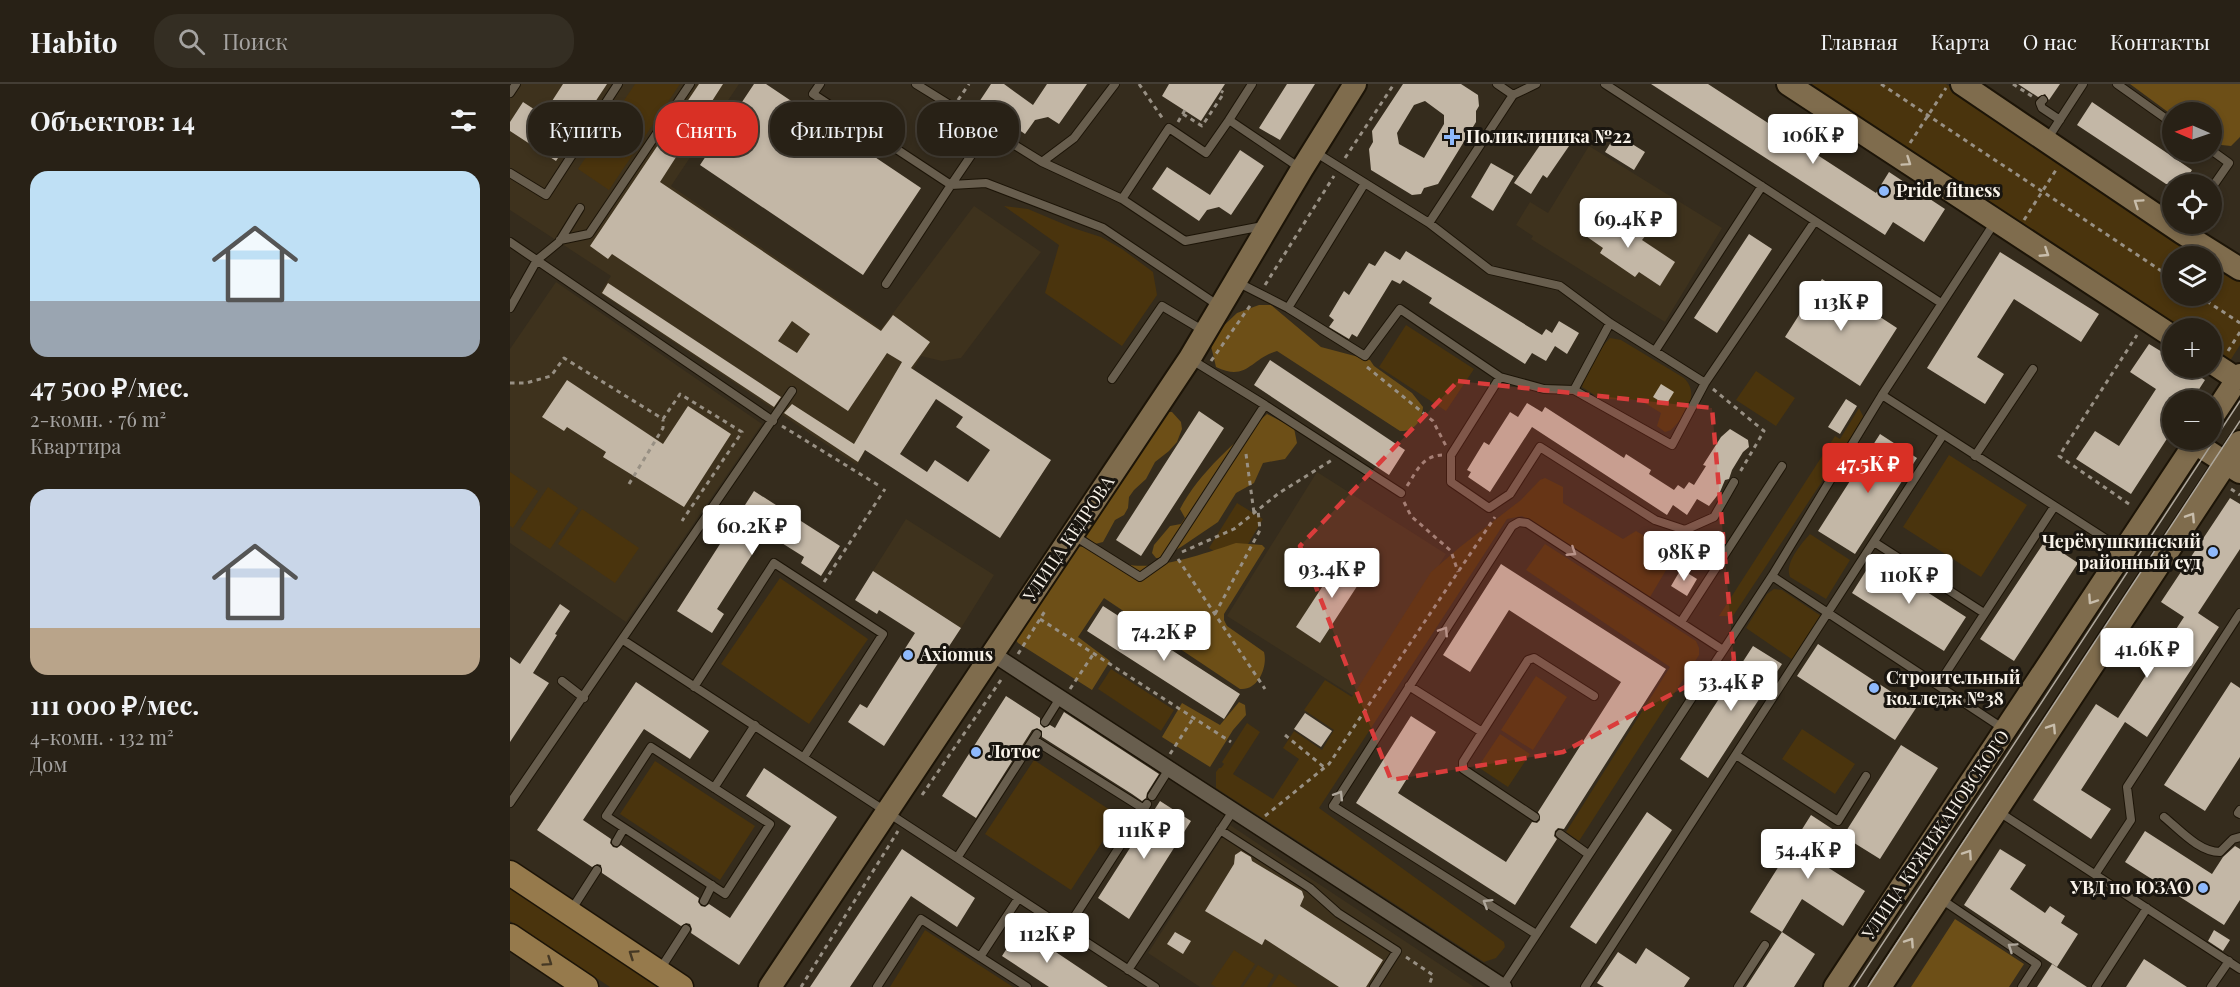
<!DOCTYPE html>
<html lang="ru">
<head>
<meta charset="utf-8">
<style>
	body { margin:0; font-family:"Playfair Display",serif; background:#342e23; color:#f1f3f6; height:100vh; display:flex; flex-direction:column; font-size:22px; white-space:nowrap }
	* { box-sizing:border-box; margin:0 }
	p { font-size:20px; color:#a5a3a1 }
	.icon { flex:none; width:33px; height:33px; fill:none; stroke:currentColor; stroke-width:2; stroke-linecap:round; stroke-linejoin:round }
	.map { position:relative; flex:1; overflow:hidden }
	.drawer { display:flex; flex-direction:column; background:#282116; width:510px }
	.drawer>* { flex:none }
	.guide { position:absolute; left:18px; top:18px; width:570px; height:54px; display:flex; gap:12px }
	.needle { width:39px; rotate:272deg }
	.fabs { position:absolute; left:1652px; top:18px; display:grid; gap:12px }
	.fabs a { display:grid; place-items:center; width:60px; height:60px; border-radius:50%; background:#282116; box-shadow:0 3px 9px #0003,0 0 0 2px #443e35; font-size:30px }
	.price { position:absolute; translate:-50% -51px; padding:0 14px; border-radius:6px; background:#fff; color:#222; font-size:20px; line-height:39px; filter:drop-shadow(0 2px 3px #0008) }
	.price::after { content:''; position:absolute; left:50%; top:36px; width:18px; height:14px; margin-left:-9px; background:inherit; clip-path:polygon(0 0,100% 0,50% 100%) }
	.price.selected { background:#d93025; color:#fff }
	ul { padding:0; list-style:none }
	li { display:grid; align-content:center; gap:12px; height:318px; padding:0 30px }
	li span { display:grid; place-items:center; height:186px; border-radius:18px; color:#555 }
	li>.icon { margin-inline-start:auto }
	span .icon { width:108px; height:108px; fill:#fffc; stroke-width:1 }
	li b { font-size:26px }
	h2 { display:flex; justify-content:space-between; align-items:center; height:72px; padding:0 30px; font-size:26px }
	.chip { padding:0 21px; border-radius:24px; background:#282116; box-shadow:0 3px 9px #0003,0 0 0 2px #443e35; font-size:21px; line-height:54px }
	.chip.selected { background:#d93025; color:#fff }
	header { display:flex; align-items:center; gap:36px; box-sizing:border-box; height:84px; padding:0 30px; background:#282116; border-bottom:2px solid #443e35 }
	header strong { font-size:28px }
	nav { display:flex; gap:33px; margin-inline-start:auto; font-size:21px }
	.search { width:420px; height:54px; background:#342e23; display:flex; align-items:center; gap:15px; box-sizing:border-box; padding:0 21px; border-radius:24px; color:#a5a3a1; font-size:22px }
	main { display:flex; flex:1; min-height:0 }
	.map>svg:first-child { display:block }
</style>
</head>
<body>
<header>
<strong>Habito</strong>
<div class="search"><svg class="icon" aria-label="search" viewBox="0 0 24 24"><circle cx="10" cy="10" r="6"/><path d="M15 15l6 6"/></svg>Поиск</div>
<nav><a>Главная</a><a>Карта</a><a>О нас</a><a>Контакты</a></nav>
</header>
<main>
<section class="drawer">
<h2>Объектов: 14<svg class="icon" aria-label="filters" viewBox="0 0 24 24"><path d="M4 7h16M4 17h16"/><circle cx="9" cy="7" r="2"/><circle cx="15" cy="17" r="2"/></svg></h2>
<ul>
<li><span style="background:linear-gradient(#bfe0f5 70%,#9aa5b1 0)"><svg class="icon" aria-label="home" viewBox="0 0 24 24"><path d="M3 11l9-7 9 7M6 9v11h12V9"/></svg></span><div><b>47 500 ₽/мес.</b><p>2-комн. · 76 m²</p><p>Квартира</p></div></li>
<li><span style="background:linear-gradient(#c9d6e8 75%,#b9a48a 0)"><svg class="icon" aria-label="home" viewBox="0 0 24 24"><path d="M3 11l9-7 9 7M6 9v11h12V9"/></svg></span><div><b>111 000 ₽/мес.</b><p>4-комн. · 132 m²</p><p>Дом</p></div></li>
</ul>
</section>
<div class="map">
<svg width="1730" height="903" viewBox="0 0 1730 903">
	<rect width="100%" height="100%" fill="#352c1d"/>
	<path fill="#3e321d" d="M0,0H229L161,102L371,245L464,122L531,168L451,274L432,277L411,272L347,381L90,209L101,192L0,126Z
		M1079,62L1212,144L1155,238L1021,155L1023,152L1006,141L1020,118L1038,129Z
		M46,198L252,340L116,538L0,459V265Z
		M807,388L936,470L845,613L717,532Z
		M396,435L484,491L451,544L363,487Z
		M720,741L964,903H690L638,869Z"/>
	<path fill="#4a340d" d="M125,0H170L99,106L68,85Z
		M1291,0H1436L1695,172H1662V212H1701V176L1730,195V261L1718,280L1701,268V244H1665Z
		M494,122L518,125L563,144L591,153L612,165L643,188L647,211L612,262L535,209L549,161Z
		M896,241L964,285L936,327L869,283Z
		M1100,254L1111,256L1174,294C1191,311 1175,332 1161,346L1155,348L1147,342L1151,329L1130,316L1091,315L1072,303C1076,286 1088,266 1100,254Z
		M1246,287L1285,314L1266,342L1226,316Z
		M1349,324L1354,334L1223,532H1209L1325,352L1330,355Z
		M1439,371L1517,421L1471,493L1393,443Z
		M0,388L28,407L3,444L0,442Z
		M1035,394L1053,403V419L1113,455L1126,447L1161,468L1162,476L1140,513L1012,432L997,435L809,724L994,858L995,863L986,874L974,878L706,704V688L709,684H711L714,680L712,678L737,639L750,648L723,690L763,715L789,675L773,664L784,647L812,666L824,646L794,626L815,596L842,613L921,488L950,463L1011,416L1030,396Z
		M38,403L68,424L40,465L10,445Z
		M727,419L753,435L726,480L699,464Z
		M72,425L129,464L105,499L48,460Z
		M1300,450L1340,476L1316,515L1280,493C1274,480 1291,460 1300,450Z
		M1035,460L1186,557L1189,564V571L1069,757L1056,748L1160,583L1016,486Z
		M270,494L358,555L299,640L211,580Z
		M1264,505L1272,506L1311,532L1310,536L1283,576L1236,544L1257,510Z
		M601,585L664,626L651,647L588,605Z
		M1026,592L1057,613L1023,666L991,646Z
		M1292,645L1345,680L1325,710L1272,675Z
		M990,650L1020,670L998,703L968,683Z
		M524,676L609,732L561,806L475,750Z
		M145,677L245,742L210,796L110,730Z
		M0,801L153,903H100L0,837Z
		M415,846L503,903H380Z
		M724,866L745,880L730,903H706L701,900Z
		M748,881L764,891L757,903H733Z
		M769,890L788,903H761Z"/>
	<path fill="#6d4f17" d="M1620,0H1730V53L1721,62L1702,60L1701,28H1662V31Z
		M749,221H761L811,263L860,276L864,282L902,309L913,323C912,336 905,348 890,347L767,267C740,275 737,298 706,283L701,262L707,248L727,229Z
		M655,328H662L671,338L672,345L667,358L659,367L645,378L636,395L624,406L619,413L618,424L614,431L605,436L593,458L585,460L575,452L574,444Z
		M757,330L784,344L787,359L775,375L753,379L744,399L726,409L708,438L671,463L652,474H646L642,469L644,461L660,442L671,440L675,434L670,425C690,387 726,358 757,330Z
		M726,459L752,461L755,464L714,530V536L717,542L754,568C758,583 748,607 730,605L594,514L568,553L600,577L582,606L508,559L505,555L564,462L573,463C587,468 602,476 616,480C645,488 698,468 726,459Z
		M729,618L735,621L736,631L723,646L700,683L652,653L672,619L710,641Z
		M1445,835L1514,880L1499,903H1401Z"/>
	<path fill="#c3b7a6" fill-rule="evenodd" d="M53,0H97L46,77L0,47V38L13,18L33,31Z
		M189,0H213L150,98L371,247L383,231L420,258L401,284L541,376L490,454L355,366L348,378L274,329L282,320L344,360L392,278L377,269L338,327L102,170L98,175L80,162ZM282,237L300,250L287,269L268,257ZM426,315L453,333L446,343L480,366L458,398L425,376L417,388L390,370Z
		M244,0H256L411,104L353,191L190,81Z
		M481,0H494L523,21L537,0H577L549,40L538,33L525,36L515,50L469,18Z
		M659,0H715L691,37L652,12Z
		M777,0H805L770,56L749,44Z
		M893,0H951L968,11L969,22L966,27V38L928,100L914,104L911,110L902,111L861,86L859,65L863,58L862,47ZM915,17L934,31V40L914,74L889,60L887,49L904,21Z
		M1141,0H1198L1366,109L1379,88L1435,125L1414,158L1383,138L1375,151Z
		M1508,0H1550L1539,16L1535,10L1528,13Z
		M1582,18L1682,86L1673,100H1656L1567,41Z
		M1039,48L1059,62L1037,94L1033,91L1021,110L1004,99Z
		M1106,50L1135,68L1124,86L1095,68Z
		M730,66L754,82L721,131L709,123L697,126L689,137L642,105L657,83L700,111Z
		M981,79L1004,92L983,127L961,113Z
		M1088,126L1121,148L1124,143L1136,151L1132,156L1165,178L1150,202L1129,188L1125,193L1090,169L1093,164L1073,150Z
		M1239,150L1262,165L1207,249L1184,234Z
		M875,167L890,176L896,167L1032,251L1036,245L1042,249L1049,237L1069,249L1057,270L1045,262L1036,277L1022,269L1015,280L919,219L922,214L893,196L890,200L882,196L847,253L842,250L839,255L819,243L824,236L819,232L834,207L839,211L859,179L865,182Z
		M1490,168L1589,230L1571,258L1504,215L1467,273L1494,290L1475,320L1417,284Z
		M1312,195L1387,244L1350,302L1275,253Z
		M98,199L271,313L264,323L92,209Z
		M1639,260L1662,274V284H1676L1695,296L1682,316H1662V347L1621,410L1566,375L1585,347L1609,362L1646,305L1620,288Z
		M760,276L895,366L879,391L744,301Z
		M57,296L153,360L178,322L221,350L174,423L93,373L96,368L57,343L54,347L32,333Z
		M1151,300L1164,308L1156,321L1143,313Z
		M1336,315L1347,322L1330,350L1318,343Z
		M1017,319L1032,328L1035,323L1114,374L1116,370L1141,386L1139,390L1164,406L1168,401L1174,405L1179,398L1184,401L1196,382L1193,381L1211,353L1220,345L1238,356L1239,363L1233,368L1222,386L1219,395L1215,396L1210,408L1199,422L1187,415L1177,431L1163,421L1157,431L1022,343L980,408L958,393L961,388L957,386L974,358L979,361L1000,328L1008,333Z
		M689,327L714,344L631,472L606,456Z
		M1370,350L1407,374L1345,470L1308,447Z
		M244,407L330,462L311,492L291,479L294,473L256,449L207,525L214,530L202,549L167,527Z
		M1720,414L1730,420V465L1688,529L1709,543L1637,653L1615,638L1571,706L1601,725L1581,755L1523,716L1586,620L1608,634L1674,533L1651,518Z
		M1535,457L1568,479L1504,577L1470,555Z
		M833,471L857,487L810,559L786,543Z
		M1364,474L1456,533L1434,567L1342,509Z
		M991,480L1156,585L1054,745L1048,744L1045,747L1044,752L1047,755L1005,821L846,719L901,632L926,648L888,709L996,778L1022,738L1027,739L1030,736L1028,728L1111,598L999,526L960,588L933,571Z
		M1171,485L1187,495L1177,512L1161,502Z
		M363,487L451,544L374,662L338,638L350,620L357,624L405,549L369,526L367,530L345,516Z
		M50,520L60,527L45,550L47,551L23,589L39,599L0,658V573L10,580Z
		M593,522L730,610L714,635L577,547Z
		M1308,560L1406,624L1385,656L1287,592Z
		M1243,562L1272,580L1198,694L1170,675Z
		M126,598L199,647L180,675L134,645L73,736L101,755L100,759L103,763L107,764L111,761L189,814L188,818L191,822L195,823L199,820L220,834L281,742L236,712L254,684L327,733L229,881L181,849L182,845L180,840L176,839L171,842L92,789L91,781L87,780L82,783L27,746Z
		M1721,598L1730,604V673L1695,727L1654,701Z
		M496,612L530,634V640L534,644L540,641L545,644L554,628L649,690L637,709L636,714L632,717L622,710L532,653V647L527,644L522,646L466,734L432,712Z
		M795,629L822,647L811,663L784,645Z
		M1391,661L1428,684L1370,775L1333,752Z
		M650,717L681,737L619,835L588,814Z
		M1137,728L1162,746L1086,860L1060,843Z
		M1301,731L1333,752L1314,781L1355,807L1333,842L1292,815L1272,848L1240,828Z
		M1635,747L1702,790L1713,773L1725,762L1730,765V816L1714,841L1615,778Z
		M392,765L465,814L447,843L401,812L340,903H300Z
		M1490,765L1516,781L1500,805L1535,829L1540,822L1555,832L1551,839L1568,850L1547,883L1454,821Z
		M731,767L741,773L742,777L792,807L794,813L790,822L873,876L856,903H829L755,855L752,861L695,827L724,780L725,771Z
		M510,844L598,903H539L492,872Z
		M1704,846L1720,856L1713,867L1698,857Z
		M665,848L681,857L673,870L657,860Z
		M1272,848L1305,870L1284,903H1236Z
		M1136,864L1180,894L1174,903H1094L1087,899L1108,868L1126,880Z
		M1634,875L1677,903H1616Z
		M1542,880L1577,903H1527Z"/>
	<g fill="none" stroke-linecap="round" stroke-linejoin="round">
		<g stroke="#1c1407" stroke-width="10">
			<path id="lane" d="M310,0L303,10L441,101L376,200
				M406,0L532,78L612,115L675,157L753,142
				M1095,0L1431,219
				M1607,0L1662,39
				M0,9L6,0
				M1003,11L1026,0
				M1533,16L1530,19L1532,24L1550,36
				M719,36L742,0
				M1538,54L1573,0
				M1701,66L1719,79L1701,105
				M805,68L919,139L980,186L1050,202L1100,239L1195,299
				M532,78L564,54L605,0
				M0,89L36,111L108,0
				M441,101L476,99L593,144L709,222
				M441,101L479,45
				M612,115L659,44L696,69L719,36L790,84
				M919,139L1003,11L987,0
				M50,156L79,150L180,0
				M0,158L263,337
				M727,198L778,224L855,272L890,225L990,293L1034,305L1064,306
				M0,224L27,176L49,158L70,124
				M778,224L855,99
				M1100,239L1064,306L1162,361L1195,299L1305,137
				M1145,267L1252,102
				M682,276L755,321
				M990,293L941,371V398L979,424L1000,410L1030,363L1145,436L1175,446L1204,433L1224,398
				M602,295L652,222L694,247
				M1372,311L1613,466
				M1465,372L1523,285
				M563,451L630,493L654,476L755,321L891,409
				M1364,458L1474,529
				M1262,492L1494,645
				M1171,538L1272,382
				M113,556L645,903
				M52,597L74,614
				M1428,601L1544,423
				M899,602L972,648
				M184,603L264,479L373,550L294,673
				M535,638L550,614
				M524,656L634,725
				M141,663L260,740L215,810L96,732Z
				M1226,671L1328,737L1356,692
				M204,704L245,641
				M642,712L659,685
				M0,719L282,307
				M1730,726L1728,729L1730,730
				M1489,728L1730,885
				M1025,733L953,685V678L1018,576L1024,574L1084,612
				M1654,733C1670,746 1689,768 1710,768L1723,755L1730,753
				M710,746L800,804L828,829L887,867L864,903
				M1050,750L1078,770
				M106,758L114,744
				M447,774L527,650
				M1586,789L1621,736L1617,703L1730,529
				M1431,815L1527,880L1512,903
				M194,817L202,801
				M62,825L87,786
				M556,846L637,720
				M1026,850L823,722L1002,442L1009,438L1017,439L1213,566
				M470,873L508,815
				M151,884L176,845
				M618,886L723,727
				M367,903L411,835L517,903
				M992,903L1262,492L1372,311L1485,138
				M1075,903L1433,351
				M1228,903L1255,861
				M1586,903L1637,824
				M1701,903L1719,877"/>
		</g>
		<g stroke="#1c1407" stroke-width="18">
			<path id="street" d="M483,570L994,903"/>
		</g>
		<g stroke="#1c1407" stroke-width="26">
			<path id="secondary" d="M1278,0L1662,252
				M1452,0L1671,148L1730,185
				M1701,278L1727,295
				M1701,335L1730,291
				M1685,359L1730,388
				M260,903L680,274L792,85L845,0
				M1325,903L1687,356
				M1370,903L1730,358"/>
		</g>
		<g stroke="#1c1407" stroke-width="27">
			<path id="primary" d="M0,789L171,903
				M0,852L76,903"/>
		</g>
		<path stroke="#989084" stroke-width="3" stroke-dasharray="4.5 4.5" stroke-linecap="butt" d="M629,0L653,35
			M1371,0L1662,194
			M1503,0L1523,13
			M448,16L459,0
			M673,30L692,42L714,9L711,7
			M668,38L675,26
			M1400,59L1436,4
			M835,74L884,0
			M1514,136L1546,86
			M755,201L824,92
			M1689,212L1730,239
			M1718,267L1730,248
			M701,277L742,219
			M857,283L923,337L936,362
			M0,299H16L41,292L54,274L153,335L170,310L232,348L172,437
			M1203,305L1254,347L1230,388
			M272,342L368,401
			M736,370L744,429
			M119,400L153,344V336
			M897,402C907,387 912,372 932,371
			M1721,405L1730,411
			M894,418L901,432L941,467L948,488
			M1619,420L1549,372L1627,251
			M672,468L724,445L769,409L822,376
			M668,475L755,605
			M314,498L375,405
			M705,530L750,446L748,426
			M530,535L721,658
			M508,570L535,527
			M560,605L584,569
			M775,651L815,684
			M660,670L684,633
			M412,711L493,593
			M755,732L819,680L985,433
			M896,873L923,891L919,901
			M291,903L388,747"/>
		<use href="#lane" stroke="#685e4e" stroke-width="8"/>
		<use href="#street" stroke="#685e4e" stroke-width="15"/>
		<use href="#secondary" stroke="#7f6c4d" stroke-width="22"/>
		<use href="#primary" stroke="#967a4c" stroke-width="24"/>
		<path stroke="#afa89d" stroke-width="1.5" d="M1344,903L1730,317
			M1358,903L1730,337"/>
	</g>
	<defs><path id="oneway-chevron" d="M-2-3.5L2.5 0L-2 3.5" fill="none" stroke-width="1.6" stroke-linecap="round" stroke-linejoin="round" transform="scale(1.5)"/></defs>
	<g stroke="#c8bdab">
		<use href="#oneway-chevron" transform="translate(1397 78) rotate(34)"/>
		<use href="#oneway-chevron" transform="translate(1628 119) rotate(-146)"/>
		<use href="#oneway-chevron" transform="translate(1535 169) rotate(33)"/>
		<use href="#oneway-chevron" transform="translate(1681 433) rotate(-57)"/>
		<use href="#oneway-chevron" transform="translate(1582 516) rotate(124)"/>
		<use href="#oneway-chevron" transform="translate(1542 644) rotate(-57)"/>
		<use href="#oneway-chevron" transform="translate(1458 770) rotate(-56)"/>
		<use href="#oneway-chevron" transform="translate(1400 858) rotate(-56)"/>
	</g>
	<g stroke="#b0a89c">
		<use href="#oneway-chevron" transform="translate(1062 468) rotate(33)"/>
		<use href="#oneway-chevron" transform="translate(934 547) rotate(-57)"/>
		<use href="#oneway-chevron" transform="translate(829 711) rotate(-58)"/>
		<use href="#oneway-chevron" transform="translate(977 819) rotate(-148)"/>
		<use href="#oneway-chevron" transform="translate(1502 863) rotate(-146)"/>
	</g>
	<g stroke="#453824">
		<use href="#oneway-chevron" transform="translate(123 870) rotate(-146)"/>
		<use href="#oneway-chevron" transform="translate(38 878) rotate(34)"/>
	</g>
	<path fill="#da3c3b" fill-opacity="0.2" stroke="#da3c3b" stroke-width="4.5" stroke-dasharray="12 8" stroke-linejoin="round" d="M948,297L1202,324L1224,577L1053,668L881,696L790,462Z"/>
	<g fill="#8eb9fc" stroke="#19150f" stroke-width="2">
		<path d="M939 44h6v6h6v6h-6v6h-6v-6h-6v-6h6z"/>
		<circle cx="1374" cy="107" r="6"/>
		<circle cx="1703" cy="468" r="6"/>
		<circle cx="398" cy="571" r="6"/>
		<circle cx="1364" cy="604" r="6"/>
		<circle cx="466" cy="668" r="6"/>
		<circle cx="1693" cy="804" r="6"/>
	</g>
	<g text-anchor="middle" stroke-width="6" stroke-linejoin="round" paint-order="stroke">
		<g font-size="18" font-weight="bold" fill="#f9f3ea" stroke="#19150f" text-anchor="start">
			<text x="956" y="59">Поликлиника №22</text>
			<text x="1386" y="113">Pride fitness</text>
			<text x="1691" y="464" text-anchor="end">Черёмушкинский<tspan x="1691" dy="21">районный суд</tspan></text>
			<text x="410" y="577">Axiomus</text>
			<text x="1376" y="600">Строительный<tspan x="1376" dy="21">колледж №38</tspan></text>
			<text x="478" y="674">Лотос</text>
			<text x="1681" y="810" text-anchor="end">УВД по ЮЗАО</text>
		</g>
		<g font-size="18" fill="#f9f3ea" stroke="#19150f">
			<text transform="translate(559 455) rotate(-56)" y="6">УЛИЦА КЕДРОВА</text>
			<text transform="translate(1426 751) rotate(-56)" y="6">УЛИЦА КРЖИЖАНОВСКОГО</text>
		</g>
	</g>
</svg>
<div class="fabs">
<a><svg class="needle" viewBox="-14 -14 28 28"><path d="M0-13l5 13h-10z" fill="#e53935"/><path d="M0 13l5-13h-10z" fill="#a5a3a1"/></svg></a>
<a><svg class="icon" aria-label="locate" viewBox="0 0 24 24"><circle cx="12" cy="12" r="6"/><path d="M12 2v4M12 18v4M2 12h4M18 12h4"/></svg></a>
<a><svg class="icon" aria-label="layers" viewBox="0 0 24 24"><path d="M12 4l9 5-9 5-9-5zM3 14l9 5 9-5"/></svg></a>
<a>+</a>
<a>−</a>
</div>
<b class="price" style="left:1303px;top:81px">106K ₽</b>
<b class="price" style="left:1118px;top:165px">69.4K ₽</b>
<b class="price" style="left:1331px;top:248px">113K ₽</b>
<b class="price selected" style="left:1358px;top:410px">47.5K ₽</b>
<b class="price" style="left:242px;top:472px">60.2K ₽</b>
<b class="price" style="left:1174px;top:498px">98K ₽</b>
<b class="price" style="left:822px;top:515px">93.4K ₽</b>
<b class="price" style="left:1399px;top:521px">110K ₽</b>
<b class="price" style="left:654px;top:578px">74.2K ₽</b>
<b class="price" style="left:1637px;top:595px">41.6K ₽</b>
<b class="price" style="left:1221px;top:628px">53.4K ₽</b>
<b class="price" style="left:634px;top:776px">111K ₽</b>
<b class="price" style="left:1298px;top:796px">54.4K ₽</b>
<b class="price" style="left:537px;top:880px">112K ₽</b>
<div class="guide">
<a class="chip">Купить</a>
<a class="chip selected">Снять</a>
<a class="chip">Фильтры</a>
<a class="chip">Новое</a>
</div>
</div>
</main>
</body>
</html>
